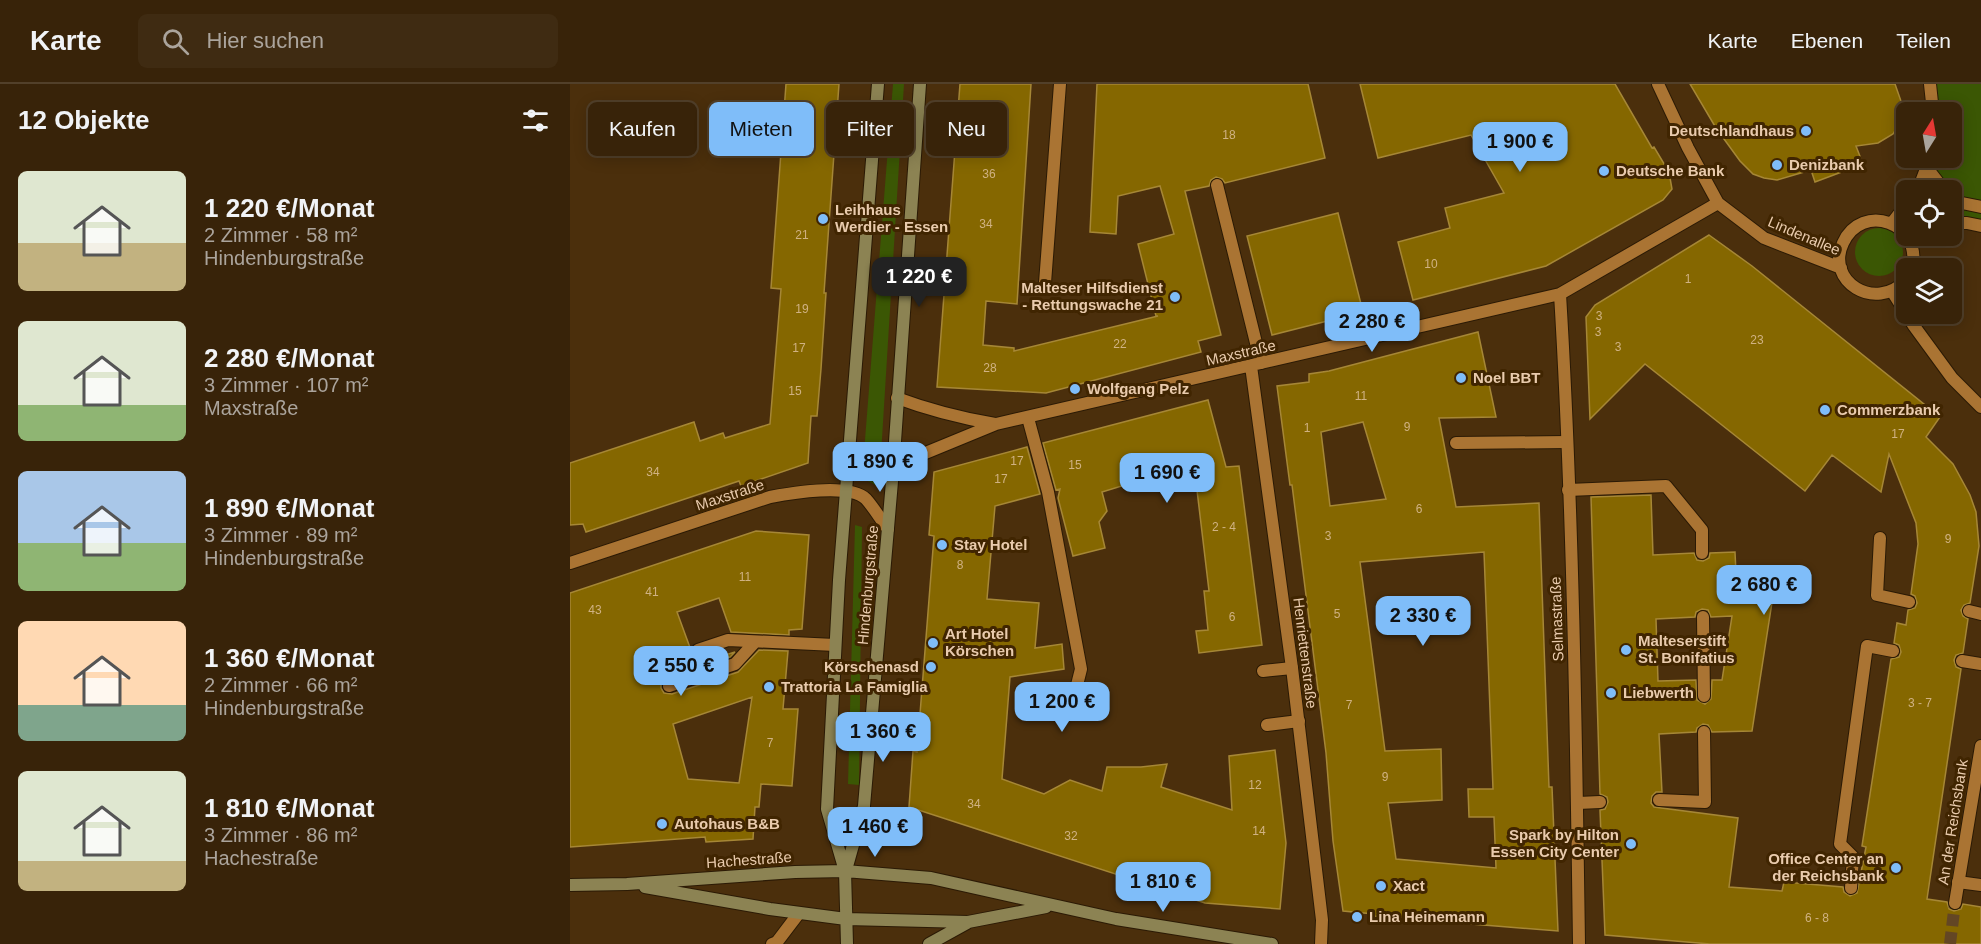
<!DOCTYPE html>
<html lang="de">
<head>
<meta charset="utf-8">
<style>
	body { margin:0; font-family:Helvetica,sans-serif; background:#3f2b12; color:#f1f3f6; height:100vh; display:flex; flex-direction:column; font-size:22px; white-space:nowrap }
	* { box-sizing:border-box; margin:0 }
	p { font-size:20px; color:#aba49c }
	.icon { flex:none; width:33px; height:33px; fill:none; stroke:currentColor; stroke-width:2; stroke-linecap:round; stroke-linejoin:round }
	.map { position:relative; flex:1; overflow:hidden }
	.side { display:flex; flex-direction:column; background:#382309; width:570px }
	.side>* { flex:none }
	.banner { position:absolute; left:18px; top:18px; width:570px; height:54px; display:flex; gap:12px }
	.needle { width:39px; rotate:11deg }
	.controls { position:absolute; left:1326px; top:18px; display:grid; gap:12px }
	.controls a { display:grid; place-items:center; width:66px; height:66px; border-radius:9px; background:#382309; box-shadow:0 3px 15px #0003,0 0 0 2px #52402a; font-size:30px }
	.price { position:absolute; translate:-50% -51px; padding:0 14px; border-radius:12px; background:#7fbdf9; color:#111; font-size:20px; line-height:39px; filter:drop-shadow(0 2px 3px #0008) }
	.price::after { content:''; position:absolute; left:50%; top:36px; width:18px; height:14px; margin-left:-9px; background:inherit; clip-path:polygon(0 0,100% 0,50% 100%) }
	.price.current { background:#222; color:#fff }
	ul { padding:0; list-style:none }
	li { display:flex; align-items:center; gap:18px; height:150px; padding:0 18px }
	li span { display:grid; place-items:center; flex:none; width:168px; height:120px; border-radius:9px; color:#555 }
	li>.icon { margin-inline-start:auto }
	span .icon { width:72px; height:72px; fill:#fffc; stroke-width:1 }
	li b { font-size:26px }
	h2 { display:flex; justify-content:space-between; align-items:center; height:72px; padding:0 18px; font-size:26px }
	.tag { padding:0 21px; border-radius:9px; background:#382309; box-shadow:0 3px 15px #0003,0 0 0 2px #52402a; font-size:21px; line-height:54px }
	.tag.current { background:#7fbdf9; color:#111 }
	header { display:flex; align-items:center; gap:36px; box-sizing:border-box; height:84px; padding:0 30px; background:#382309; border-bottom:2px solid #52402a }
	header strong { font-size:28px }
	nav { display:flex; gap:33px; margin-inline-start:auto; font-size:21px }
	.search { width:420px; height:54px; background:#3f2b12; display:flex; align-items:center; gap:15px; box-sizing:border-box; padding:0 21px; border-radius:9px; color:#aba49c; font-size:22px }
	main { display:flex; flex:1; min-height:0 }
	.map>svg:first-child { display:block }
</style>
</head>
<body>
<header>
<strong>Karte</strong>
<div class="search"><svg class="icon" aria-label="search" viewBox="0 0 24 24"><circle cx="10" cy="10" r="6"/><path d="M15 15l6 6"/></svg>Hier suchen</div>
<nav><a>Karte</a><a>Ebenen</a><a>Teilen</a></nav>
</header>
<main>
<section class="side">
<h2>12 Objekte<svg class="icon" aria-label="filters" viewBox="0 0 24 24"><path d="M4 7h16M4 17h16"/><circle cx="9" cy="7" r="2"/><circle cx="15" cy="17" r="2"/></svg></h2>
<ul>
<li><span style="background:linear-gradient(#dfe7d0 60%,#c2b280 0)"><svg class="icon" aria-label="home" viewBox="0 0 24 24"><path d="M3 11l9-7 9 7M6 9v11h12V9"/></svg></span><div><b>1 220 €/Monat</b><p>2 Zimmer · 58 m²</p><p>Hindenburgstraße</p></div></li>
<li><span style="background:linear-gradient(#dfe7d0 70%,#8fb573 0)"><svg class="icon" aria-label="home" viewBox="0 0 24 24"><path d="M3 11l9-7 9 7M6 9v11h12V9"/></svg></span><div><b>2 280 €/Monat</b><p>3 Zimmer · 107 m²</p><p>Maxstraße</p></div></li>
<li><span style="background:linear-gradient(#a9c7e8 60%,#8fb573 0)"><svg class="icon" aria-label="home" viewBox="0 0 24 24"><path d="M3 11l9-7 9 7M6 9v11h12V9"/></svg></span><div><b>1 890 €/Monat</b><p>3 Zimmer · 89 m²</p><p>Hindenburgstraße</p></div></li>
<li><span style="background:linear-gradient(#ffd9b3 70%,#7fa58c 0)"><svg class="icon" aria-label="home" viewBox="0 0 24 24"><path d="M3 11l9-7 9 7M6 9v11h12V9"/></svg></span><div><b>1 360 €/Monat</b><p>2 Zimmer · 66 m²</p><p>Hindenburgstraße</p></div></li>
<li><span style="background:linear-gradient(#dfe7d0 75%,#c2b280 0)"><svg class="icon" aria-label="home" viewBox="0 0 24 24"><path d="M3 11l9-7 9 7M6 9v11h12V9"/></svg></span><div><b>1 810 €/Monat</b><p>3 Zimmer · 86 m²</p><p>Hachestraße</p></div></li>
</ul>
</section>
<div class="map">
<svg width="1411" height="860" viewBox="0 0 1411 860">
	<rect width="100%" height="100%" fill="#4b2f0c"/>
	<path fill="#3b5704" d="M323,0H334L309,403L292,394Z
		M1362,0H1411V138L1382,136V106H1349L1362,74H1382V28H1365Z
		M1285 168a24 24 0 1 1 48 0a24 24 0 1 1-48 0Z
		M285,441L292,443L289,701L278,700Z"/>
	<path fill="#856700" stroke="#a68736" stroke-width="1.5" fill-rule="evenodd" d="M216,0H269L254,209H256L251,285L247,332H241L238,379L171,402L169,397L16,448L13,440L0,441V379L124,338L130,357L153,349L155,354L200,340L211,205L201,204Z
		M390,0H461L447,220L416,217L413,261L444,264V267L588,232H586L568,160L604,150L590,102L548,112L546,150L520,148L527,0H738L755,74L655,99L652,95L646,93L641,96L639,102L615,107L651,251L628,257L631,268L476,309L367,303Z
		M790,0H1045L1082,64L1084,63L1099,88L1102,105L1093,116L976,182L843,216L828,158L880,144L875,124L934,109L901,51L808,74Z
		M1120,0H1325L1332,20L1331,36L1323,50L1308,59L1286,62L1293,80L1245,98L1241,86L1207,96L1194,94L1183,90L1170,77L1146,44Z
		M768,129L793,228L702,251L677,152Z
		M1139,151L1182,182L1370,333L1356,353L1383,380L1400,411L1406,428L1409,462L1400,519L1394,521L1391,526L1393,532L1398,535L1393,569L1386,571L1384,576L1386,583L1391,585L1357,815L1377,818L1379,825L1384,827L1391,825L1393,820L1411,823V860H1140L1035,851L1030,726L1035,725L1038,718L1037,713L1030,710L1021,413L1081,411L1083,471L1124,469L1127,476L1133,477L1139,474L1140,469L1165,468L1166,489L1195,511L1203,512L1182,647L1142,648L1138,641L1133,640L1127,644L1126,648L1089,650L1092,708H1086L1082,712L1081,719L1084,723L1168,734L1159,803L1212,807L1214,798L1273,803L1274,808L1280,812L1287,809L1296,763L1292,762L1321,575L1329,573L1331,568L1329,561L1324,559L1327,539L1336,541L1338,526L1345,524L1347,519L1345,512L1341,510L1348,460L1346,439L1319,370L1311,408L1262,371L1235,407L1075,280L1020,335L1016,233L1025,221ZM1132,525L1138,526L1141,533L1162,532L1152,596H1142L1141,615L1135,620L1127,616L1126,596L1088,597L1086,535L1125,533L1126,528Z
		M908,248L926,333L869,334L886,423L969,419L979,703H982L988,847L804,832V830L773,827L763,757L756,669L722,401H720L707,302L739,298V290L759,287ZM793,338L816,415L760,422L751,348ZM914,468L923,705H898L899,733H924L926,784L826,775L818,719L872,716L871,665L815,667L790,478Z
		M638,316L656,383L669,382L692,561L629,569L626,547L638,546L634,507H639L624,381L555,399V401L532,408L537,427L529,438L535,464L503,472L488,414L490,405L486,406L473,359Z
		M457,363L470,410L425,422L417,515L469,519L465,564L492,560L494,585L440,593L432,695L474,710L500,696L532,707L537,683H571L597,680L591,703L662,726L659,672L705,666L716,759L710,825L635,819L339,723L343,667L347,668L364,452L359,451L364,388Z
		M186,447L239,451L232,545L219,546V551L161,548L149,514L107,528L126,580L165,568L160,573L96,594L91,600V604L94,609L102,610L168,588L189,566L218,567L213,625H228L222,702L191,700L189,723H185L183,755L136,758L135,753L0,763V509ZM182,613L169,699L118,695L103,640Z"/>
	<g fill="none" stroke-linecap="round" stroke-linejoin="round">
		<path stroke="#634624" stroke-width="12" stroke-dasharray="12 6" stroke-linecap="butt" d="M1380,860L1385,819"/>
		<g stroke="#2b1a05" stroke-width="14">
			<path id="lane" d="M647,101L691,279
				M475,199L490,0
				M458,334L478,408L511,585L500,629
				M886,359L997,358
				M998,406L1096,402L1132,446V469
				M1310,454L1307,511L1339,518
				M1399,527L1411,530
				M1133,533L1134,612
				M128,566L158,556L265,561
				M1392,577L1411,580
				M693,587L722,584
				M99,602L165,580L185,558
				M697,641L729,637
				M1089,716L1135,718L1134,648
				M1008,719L1030,718
				M1388,798L1411,801
				M1281,804L1283,773L1270,760L1297,562L1323,567"/>
		</g>
		<g stroke="#2b1a05" stroke-width="14">
			<path id="street" d="M1088,0L1118,64L1148,119L1194,154L1271,184
				M1360,0L1363,28
				M1357,84L1374,106
				M1348,106L1360,74
				M1382,113L1387,118L1411,123
				M1322,139L1336,121
				M1382,139H1397L1411,142
				M1341,159L1353,152
				M1336,196C1305,229 1255,197 1273,159C1292,117 1353,139 1342,184
				M1322,207L1344,242L1382,294L1411,323
				M990,210C1003,426 1006,643 1009,860
				M681,282L722,584L752,836L751,860
				M327,314C359,326 391,334 425,340
				M323,386L353,370L426,340L990,210L1148,119
				M0,479L200,413C221,409 280,399 296,415C304,424 311,436 318,445
				M1385,819L1411,662
				M202,860L207,858L229,829"/>
		</g>
		<g stroke="#2b1a05" stroke-width="14">
			<path id="secondary" d="M276,786L294,722L323,386L350,0
				M0,801L57,800L225,788L275,787L361,794L546,835L702,860
				M75,803L200,825L276,835L398,838L476,823
				M277,860L275,787L257,725L269,496L308,0
				M359,860L397,839"/>
		</g>
		<use href="#lane" stroke="#aa7433" stroke-width="12"/>
		<use href="#street" stroke="#aa7433" stroke-width="12"/>
		<use href="#secondary" stroke="#8c8353" stroke-width="12"/>
	</g>
	<g fill="#7fbdf9" stroke="#402501" stroke-width="2">
		<circle cx="1236" cy="47" r="6"/>
		<circle cx="1207" cy="81" r="6"/>
		<circle cx="1034" cy="87" r="6"/>
		<circle cx="253" cy="135" r="6"/>
		<circle cx="605" cy="213" r="6"/>
		<circle cx="891" cy="294" r="6"/>
		<circle cx="505" cy="305" r="6"/>
		<circle cx="1255" cy="326" r="6"/>
		<circle cx="372" cy="461" r="6"/>
		<circle cx="363" cy="559" r="6"/>
		<circle cx="1056" cy="566" r="6"/>
		<circle cx="361" cy="583" r="6"/>
		<circle cx="199" cy="603" r="6"/>
		<circle cx="1041" cy="609" r="6"/>
		<circle cx="92" cy="740" r="6"/>
		<circle cx="1061" cy="760" r="6"/>
		<circle cx="1326" cy="784" r="6"/>
		<circle cx="811" cy="802" r="6"/>
		<circle cx="787" cy="833" r="6"/>
	</g>
	<g text-anchor="middle" stroke-width="6" stroke-linejoin="round" paint-order="stroke">
		<g font-size="12" fill="#d0b282">
			<text x="659" y="55">18</text>
			<text x="419" y="94">36</text>
			<text x="416" y="144">34</text>
			<text x="232" y="155">21</text>
			<text x="861" y="184">10</text>
			<text x="1118" y="199">1</text>
			<text x="232" y="229">19</text>
			<text x="1029" y="236">3</text>
			<text x="1028" y="252">3</text>
			<text x="1187" y="260">23</text>
			<text x="550" y="264">22</text>
			<text x="1048" y="267">3</text>
			<text x="229" y="268">17</text>
			<text x="420" y="288">28</text>
			<text x="225" y="311">15</text>
			<text x="791" y="316">11</text>
			<text x="837" y="347">9</text>
			<text x="737" y="348">1</text>
			<text x="1328" y="354">17</text>
			<text x="447" y="381">17</text>
			<text x="505" y="385">15</text>
			<text x="83" y="392">34</text>
			<text x="431" y="399">17</text>
			<text x="849" y="429">6</text>
			<text x="654" y="447">2 - 4</text>
			<text x="758" y="456">3</text>
			<text x="1378" y="459">9</text>
			<text x="390" y="485">8</text>
			<text x="175" y="497">11</text>
			<text x="82" y="512">41</text>
			<text x="25" y="530">43</text>
			<text x="767" y="534">5</text>
			<text x="662" y="537">6</text>
			<text x="1350" y="623">3 - 7</text>
			<text x="779" y="625">7</text>
			<text x="200" y="663">7</text>
			<text x="815" y="697">9</text>
			<text x="685" y="705">12</text>
			<text x="404" y="724">34</text>
			<text x="689" y="751">14</text>
			<text x="501" y="756">32</text>
			<text x="1247" y="838">6 - 8</text>
		</g>
		<g font-size="15" font-weight="bold" fill="#e9cbad" stroke="#402501" text-anchor="start">
			<text x="1224" y="52" text-anchor="end">Deutschlandhaus</text>
			<text x="1219" y="86">Denizbank</text>
			<text x="1046" y="92">Deutsche Bank</text>
			<text x="265" y="131">Leihhaus<tspan x="265" dy="17">Werdier - Essen</tspan></text>
			<text x="593" y="209" text-anchor="end">Malteser Hilfsdienst<tspan x="593" dy="17">- Rettungswache 21</tspan></text>
			<text x="903" y="299">Noel BBT</text>
			<text x="517" y="310">Wolfgang Pelz</text>
			<text x="1267" y="331">Commerzbank</text>
			<text x="384" y="466">Stay Hotel</text>
			<text x="375" y="555">Art Hotel<tspan x="375" dy="17">Körschen</tspan></text>
			<text x="1068" y="562">Malteserstift<tspan x="1068" dy="17">St. Bonifatius</tspan></text>
			<text x="349" y="588" text-anchor="end">Körschenasd</text>
			<text x="211" y="608">Trattoria La Famiglia</text>
			<text x="1053" y="614">Liebwerth</text>
			<text x="104" y="745">Autohaus B&amp;B</text>
			<text x="1049" y="756" text-anchor="end">Spark by Hilton<tspan x="1049" dy="17">Essen City Center</tspan></text>
			<text x="1314" y="780" text-anchor="end">Office Center an<tspan x="1314" dy="17">der Reichsbank</tspan></text>
			<text x="823" y="807">Xact</text>
			<text x="799" y="838">Lina Heinemann</text>
		</g>
		<g font-size="15" fill="#e9cbad" stroke="#402501">
			<text transform="translate(1234 152) rotate(23)" y="5">Lindenallee</text>
			<text transform="translate(671 269) rotate(-13)" y="5">Maxstraße</text>
			<text transform="translate(160 411) rotate(-18)" y="5">Maxstraße</text>
			<text transform="translate(298 501) rotate(-85)" y="5">Hindenburgstraße</text>
			<text transform="translate(987 535) rotate(-92)" y="5">Selmastraße</text>
			<text transform="translate(735 569) rotate(83)" y="5">Henriettenstraße</text>
			<text transform="translate(1383 738) rotate(-81)" y="5">An der Reichsbank</text>
			<text transform="translate(179 776) rotate(-4)" y="5">Hachestraße</text>
		</g>
	</g>
</svg>
<div class="controls">
<a><svg class="needle" viewBox="-14 -14 28 28"><path d="M0-13l5 13h-10z" fill="#e53935"/><path d="M0 13l5-13h-10z" fill="#aba49c"/></svg></a>
<a><svg class="icon" aria-label="locate" viewBox="0 0 24 24"><circle cx="12" cy="12" r="6"/><path d="M12 2v4M12 18v4M2 12h4M18 12h4"/></svg></a>
<a><svg class="icon" aria-label="layers" viewBox="0 0 24 24"><path d="M12 4l9 5-9 5-9-5zM3 14l9 5 9-5"/></svg></a>
</div>
<b class="price" style="left:950px;top:89px">1 900 €</b>
<b class="price current" style="left:349px;top:224px">1 220 €</b>
<b class="price" style="left:802px;top:269px">2 280 €</b>
<b class="price" style="left:310px;top:409px">1 890 €</b>
<b class="price" style="left:597px;top:420px">1 690 €</b>
<b class="price" style="left:1194px;top:532px">2 680 €</b>
<b class="price" style="left:853px;top:563px">2 330 €</b>
<b class="price" style="left:111px;top:613px">2 550 €</b>
<b class="price" style="left:492px;top:649px">1 200 €</b>
<b class="price" style="left:313px;top:679px">1 360 €</b>
<b class="price" style="left:305px;top:774px">1 460 €</b>
<b class="price" style="left:593px;top:829px">1 810 €</b>
<div class="banner">
<a class="tag">Kaufen</a>
<a class="tag current">Mieten</a>
<a class="tag">Filter</a>
<a class="tag">Neu</a>
</div>
</div>
</main>
</body>
</html>
